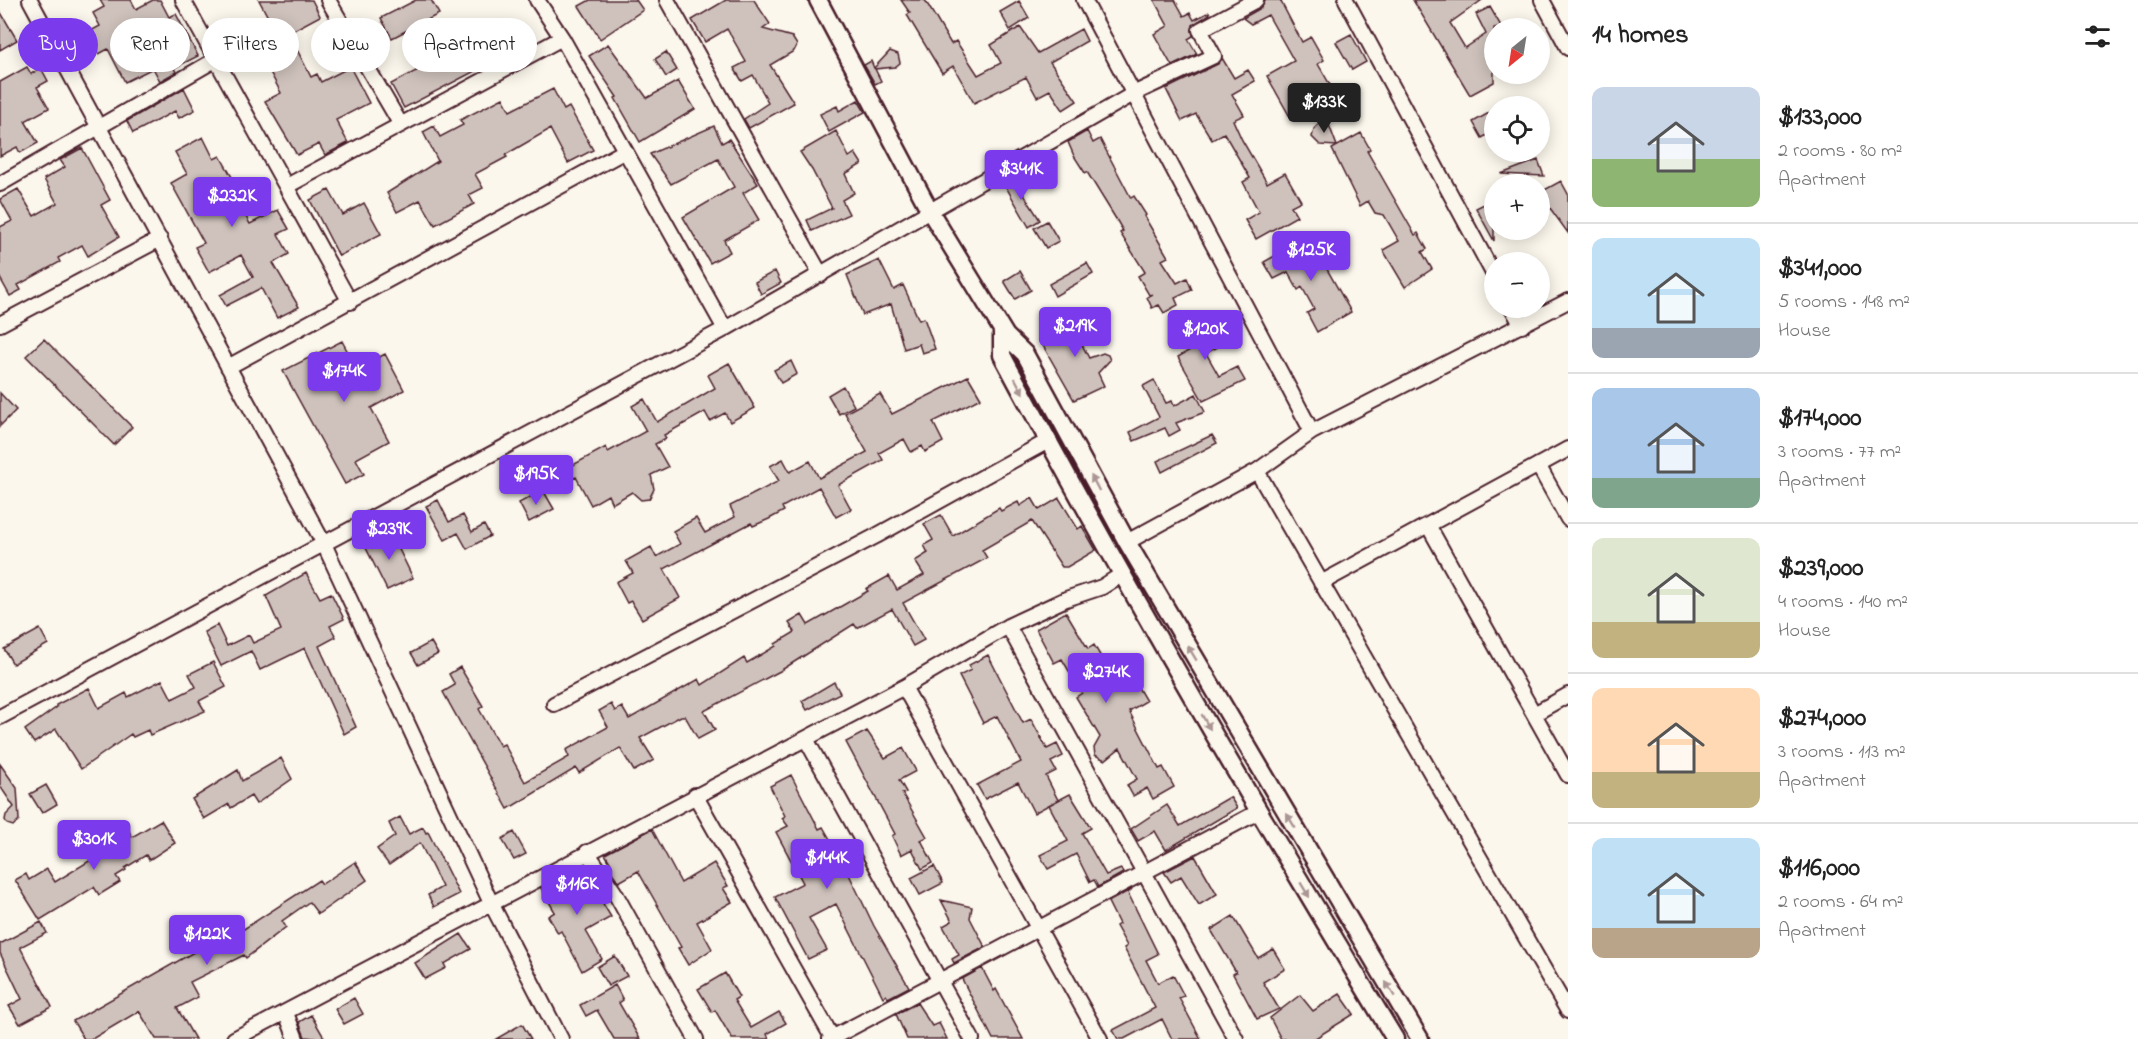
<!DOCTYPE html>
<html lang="en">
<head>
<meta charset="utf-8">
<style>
	body { margin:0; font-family:"Indie Flower",sans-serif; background:#f6f6f6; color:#222; height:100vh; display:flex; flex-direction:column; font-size:22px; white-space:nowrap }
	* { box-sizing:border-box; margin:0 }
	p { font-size:20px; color:#767676 }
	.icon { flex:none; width:33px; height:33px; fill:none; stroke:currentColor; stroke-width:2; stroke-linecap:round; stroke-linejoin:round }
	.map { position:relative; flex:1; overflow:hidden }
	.details { display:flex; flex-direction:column; background:#fff; width:570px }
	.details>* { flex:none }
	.hud { position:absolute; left:18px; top:18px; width:570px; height:54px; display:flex; gap:12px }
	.needle { width:39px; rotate:210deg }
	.buttons { position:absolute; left:1484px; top:18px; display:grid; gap:12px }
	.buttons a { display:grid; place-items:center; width:66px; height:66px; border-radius:50%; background:#fff; box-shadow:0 3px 15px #0003; font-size:30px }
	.price { position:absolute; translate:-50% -51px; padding:0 14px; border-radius:6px; background:#7c3aed; color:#fff; font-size:20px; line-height:39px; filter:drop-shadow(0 2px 3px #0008) }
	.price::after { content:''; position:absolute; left:50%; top:36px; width:18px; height:14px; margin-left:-9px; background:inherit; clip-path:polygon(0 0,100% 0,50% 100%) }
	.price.active { background:#222; color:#fff }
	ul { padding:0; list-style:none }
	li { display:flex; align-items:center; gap:18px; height:150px; padding:0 24px }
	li+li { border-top:2px solid #e0e0e0 }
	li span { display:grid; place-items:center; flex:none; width:168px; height:120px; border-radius:12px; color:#555 }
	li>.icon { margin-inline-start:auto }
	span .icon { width:72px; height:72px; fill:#fffc; stroke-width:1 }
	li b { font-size:26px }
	h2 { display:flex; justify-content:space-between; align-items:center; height:72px; padding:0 24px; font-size:26px }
	.chip { padding:0 21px; border-radius:27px; background:#fff; box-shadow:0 3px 15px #0003; font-size:21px; line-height:54px }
	.chip.active { background:#7c3aed; color:#fff }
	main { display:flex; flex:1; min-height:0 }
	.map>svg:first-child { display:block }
</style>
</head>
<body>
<main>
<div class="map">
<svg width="1568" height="1039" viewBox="0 0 1568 1039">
	<rect width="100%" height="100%" fill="#fbf7ec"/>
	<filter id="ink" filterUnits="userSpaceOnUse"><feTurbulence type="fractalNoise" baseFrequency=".0167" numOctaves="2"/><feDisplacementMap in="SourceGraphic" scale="12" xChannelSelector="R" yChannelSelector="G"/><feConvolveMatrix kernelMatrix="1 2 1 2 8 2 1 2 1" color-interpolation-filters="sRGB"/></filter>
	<g filter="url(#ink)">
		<path fill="#cfc2bc" stroke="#4a1f2b" stroke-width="1.5" d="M100,0H131L136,9L153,0H160L169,17L176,14L198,56L174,68L176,72L160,81L153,68L125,82L108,49L99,54L87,33L100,26L93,13L104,7Z
			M259,0H312L320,16L279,38Z
			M416,0H431L439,14L392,38L381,18Z
			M590,0H636L643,10L600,39L579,6Z
			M726,0H754L770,24L763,29L792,37L797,45L794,51L770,65L794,103L749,128L744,119L768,103L766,98L753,75L742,81L734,68L746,62L727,29L705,42L692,20Z
			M901,0H925L951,44L956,41L978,75L1001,63L991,45L1020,27L1038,53L1081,29L1087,41L1050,62L1077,101L1063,110L1050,90L1037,97L1026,77L974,103L953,66L942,73L907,15L910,13Z
			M1154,0H1175L1184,16L1190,13L1194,20L1209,12L1210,14L1193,25V36L1188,39L1197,54L1172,66L1154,34L1168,26Z
			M1265,0H1280L1302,42L1311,37L1324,60L1318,64L1333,90L1289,115L1267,76L1294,61L1268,15L1251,24L1243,18L1261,8Z
			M1413,0H1482L1450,23L1465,48L1486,34L1476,14L1490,7L1501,26L1494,28V82L1470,95Z
			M1019,1L1029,18L1010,30L1000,12Z
			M0,11L17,40L0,50Z
			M289,34L311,77L317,74L321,82L350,67L369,103L336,120L348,143L325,155L319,144L297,155L265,101L281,93L270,72L275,69L264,48Z
			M487,34L500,58L404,108L391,84Z
			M1351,34L1366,62L1352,70L1336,42Z
			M234,35L240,48L228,55L221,41Z
			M608,44L647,98L678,81L695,109L640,142L615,98L617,97L589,56Z
			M890,51L898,54L900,63L895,67L875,69L881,81L875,84L864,65L871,61L874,68Z
			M666,52L677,70L666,77L655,59Z
			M1222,58L1234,78L1248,70L1255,81L1232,94L1244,115L1233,120L1242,140L1267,183L1285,173L1301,201L1291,206L1297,216L1256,239L1245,220L1259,212L1243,182L1250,178L1224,133L1212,140L1196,114L1182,121L1166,89L1218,64Z
			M27,67L31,74L41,68L48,81L37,87L49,108L25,121L38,143L20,153L17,147L0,156V82Z
			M184,88L195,110L179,118L175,111L133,133L127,121Z
			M553,89L564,110L569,107L593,150L568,163L550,129L505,155L507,157L475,174L483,188L469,195L474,204L435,225L420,200L397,212L387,193L438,161L423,132L434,126L440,137L463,125L460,120L503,98L510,111Z
			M858,100L865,112L829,132L820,114L837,106L839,111Z
			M1494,110V131L1482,138L1473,122Z
			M1326,117L1337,146L1320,145L1312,137L1314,129Z
			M714,126L722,143L729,139L758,184L743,193L759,220L724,240L730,252L710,263L683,217L734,187L718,159L671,184L650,154Z
			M836,131L849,157L855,153L862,164L845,174L854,193L842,200L849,214L812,231L807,220L832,208L812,170L800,152Z
			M1087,131L1093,143L1100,139L1131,198L1134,196L1146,215L1144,216L1168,257L1162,260L1177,283L1187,278L1192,290L1175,298L1178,305L1164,313L1159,305L1152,308L1147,297L1153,294L1149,295L1138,276L1145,272L1120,233L1123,231L1116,219L1087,172L1085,173L1074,156L1068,142Z
			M1361,133L1370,149L1367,151L1415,235L1418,233L1427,249L1422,252L1432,269L1405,287L1383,250L1399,241L1384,215L1375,213L1368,201L1360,206L1332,149Z
			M203,137L214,159L220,156L237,186L231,189L250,224L278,210L289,229L278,234L289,254L273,263L299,307L277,318L261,288L226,306L220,295L253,277L241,255L209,272L195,247L204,243L171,183L187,174L175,152Z
			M82,148L110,200L101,205L119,237L88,256L82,245L58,258L60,262L18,285L21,290L10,296L0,278V227L12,221L0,199L18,189L34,216L57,203L44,179L65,167L60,160Z
			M1538,160L1544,176L1501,174Z
			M1011,174L1040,220L1029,227L1002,180Z
			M1561,181L1568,194V233L1539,193Z
			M329,190L343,215L364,203L381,234L339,256L310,200Z
			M1494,199V241L1476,208Z
			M1047,221L1059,241L1046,248L1034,228Z
			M1309,237L1351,312L1317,332L1307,313L1314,309L1302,287L1298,290L1288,272L1274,279L1264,262Z
			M879,260L894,290L903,285L919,320L924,318L935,349L922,353L919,344L904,349L891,304L863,315L847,275Z
			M1087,263L1093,274L1055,296L1049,284Z
			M775,271L781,283L761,294L755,282Z
			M1020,271L1031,290L1015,299L1004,281Z
			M1080,308L1089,327L1076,333L1089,358L1103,353L1108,355L1110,360L1098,373L1104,386L1074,400L1041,342L1069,326L1064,316Z
			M1207,315L1220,346L1206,353L1219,376L1237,367L1245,381L1203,401L1178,357L1190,350L1180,329Z
			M44,339L132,427L114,445L26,356Z
			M342,341L357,369L385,354L404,390L371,408L389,441L356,459L364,474L345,484L283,371Z
			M791,361L797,374L781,383L774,370Z
			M729,363L755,408L730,422L725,413L710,421L705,412L664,435L666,438L655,444L668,467L651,475L654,489L649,499L641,500L632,492L612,504L608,495L591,505L576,477L568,481L562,471L606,447L608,452L646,431L632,406L644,399L657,422L715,388L708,375Z
			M968,376L981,398L933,422L943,442L925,452L922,446L911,452L904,439L879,453L883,460L838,485L851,509L836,517L819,487L782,507L784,511L769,519L753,526L751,523L664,569L680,598L642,619L631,601L627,603L616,582L633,573L626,561L651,547L656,557L680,544L673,531L696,518L705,533L735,517L730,506L779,481L770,466L783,459L790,472L810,461L819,478L867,452L845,413L880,394L892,414Z
			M1154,380L1166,403L1172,401L1174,406L1196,394L1205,412L1176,423L1180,430L1169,436L1165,428L1134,441L1130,432L1159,417L1143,386Z
			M843,386L854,406L839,414L828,395Z
			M0,393L16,410L0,426Z
			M1212,435L1217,443L1162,472L1157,461Z
			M543,490L554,509L529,522L519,503Z
			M1032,498L1039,510L1059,498L1078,529L1082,526L1096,550L1067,567H1062L1032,521L982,550L987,558L903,603L924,640L913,646L892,609L857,628L854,624L780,671L704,711L715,730L698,739L685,716H681L640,738L654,760L634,771L620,748L579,773L576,768L508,809L443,692L455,685L449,674L460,667L483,706L479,709L500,746L504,744L525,782L569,757L566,750L608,727L599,711L611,704L615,711L622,707L629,719L699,679L702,685L744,658L747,663L776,646L775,644L795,632L789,623L802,615L808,625L868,591L866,589L889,576L897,590L924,575L915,561L928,553L924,545L933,540L924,524L941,515L953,536L999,508L1001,511L1018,502L1020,506Z
			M438,500L449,522L463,515L472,532L484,525L490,536L467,549L458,533L445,540L426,506Z
			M390,531L413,578L387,590L364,544Z
			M306,573L320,598L331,593L344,619L330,626L336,637L319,646L356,727L344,734L305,648L260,670L251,651L221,666L204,632L217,625L227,646L249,635L253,643L281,630L266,596Z
			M1066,612L1088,649L1094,645L1112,676L1126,667L1146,701L1129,711L1159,769L1163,767L1174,787L1153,799L1147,788L1133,796L1127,785L1137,779L1120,748L1105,760L1095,755L1094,748L1100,737L1076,697L1082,693L1062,659L1054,663L1036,629Z
			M40,629L48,644L13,664L4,649Z
			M431,642L438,654L418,665L411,653Z
			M988,655L1023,723L1031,719L1047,749L1057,744L1063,756L1051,762L1056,771L1046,776L1058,800L1034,813L1018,782L985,799L977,785L1021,762L997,716L983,723L959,676L971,670L969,665Z
			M213,662L226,687L199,701L205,711L150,735L148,730L133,737L131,734L81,769L56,729L34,743L25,730L57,707L56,705L89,688L99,708L126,693L128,697L162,680L172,699L196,687L189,674Z
			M834,682L840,693L807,710L802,701Z
			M867,731L885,758L903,748L916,771L899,780L906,792L902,793L927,837L921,840L933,863L922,869L912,849L901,855L892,836L895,834L846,742Z
			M281,758L292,779L256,804L251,796L231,808L229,804L204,819L192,799L238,770L242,781Z
			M0,764L17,788L19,820L13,826L7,824L5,820L6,815L14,807L0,786Z
			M791,775L819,829L823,827L843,862L874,926L909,987L888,998L886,995L883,997L836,904L809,918L827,950L808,959L775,897L803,883L776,832L788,826L782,818L785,816L770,786Z
			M46,785L57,804L42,813L30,794Z
			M1070,794L1091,828L1082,833L1106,875L1121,869L1123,873L1098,887L1094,880L1090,882L1076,854L1048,869L1040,855L1068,841L1049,805Z
			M1230,797L1237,808L1166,850L1155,831L1138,841L1131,829L1167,805L1180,826Z
			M400,817L409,834L423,827L426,833L428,832L459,894L434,907L428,895L442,887L420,843L389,865L377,849L395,836L389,823Z
			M161,820L175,843L149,860L146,855L125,868L126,870L116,876L120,882L99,895L94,887L40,920L15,880L26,874L29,880L47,869L55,882L114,846L112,841L129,831L132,837Z
			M652,829L681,883L714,863L728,886L723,888L732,902L697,922L712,949L688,965L678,948L681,947L638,871L619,882L607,866L611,864L605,854Z
			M514,832L526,854L514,860L502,839Z
			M1195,856L1217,894L1199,905L1181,876L1171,882L1164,872Z
			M355,862L367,880L318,914L309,902L282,921L286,927L246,958L244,955L190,982L198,997L177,1008L195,1039H156L139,1011L92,1039H84L73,1021L227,933L230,938L319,880L322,884Z
			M934,866L943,883L920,895L911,878Z
			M565,875L572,886L592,875L600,887L595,890L611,917L586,931L602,959L582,971L561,931L558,933L548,916L555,912L541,888Z
			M1132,889L1128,893L1158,954L1146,960L1158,983L1173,975L1184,996L1179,998L1201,1039H1172L1162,1019L1124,1039H1118L1113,1030L1155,1008L1124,948L1127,946L1116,926L1119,924L1108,902Z
			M941,900L972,907L970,918L985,947L954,963L952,959L959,955L943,926L952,921Z
			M1233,916L1258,958L1273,949L1285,969L1263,982L1279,1009L1257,1019L1233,974L1236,972L1211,930Z
			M41,922L47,933L20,947L52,1007L20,1024L9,1006L22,999L0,953V944Z
			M461,934L471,949L444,964L446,968L425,979L415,963Z
			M615,956L627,976L608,986L597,967Z
			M982,968L994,991L996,989L1023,1039H993L962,979Z
			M725,973L739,997L734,1000L751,1028L779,1012L786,1023L767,1034L769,1039H732L715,1010L712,1012L698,989Z
			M615,985L623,1000L619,1003L640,1039H614L597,1010L586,1016L580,1005Z
			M1340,994L1354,1014L1314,1039H1281L1270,1018L1300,995L1313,1011Z
			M354,998L363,1014L344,1024L335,1009Z
			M917,1003L932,1026L939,1023L947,1039H907L896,1014Z
			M311,1015L325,1039L305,1037L299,1022Z
			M522,1024L531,1039H496Z"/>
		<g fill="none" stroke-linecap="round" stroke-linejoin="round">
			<g stroke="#4a1f2b" stroke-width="18">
				<path id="minor" d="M30,0L324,544L491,903L561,1039
					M183,0L350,302
					M328,0L401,125
					M537,0L562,38L725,329
					M667,0L821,275
					M1084,0L1312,432
					M1346,0L1494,275
					M1542,0L1568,48
					M0,184L215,60
					M287,186L562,38
					M1512,308L1522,326
					M0,324L160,239
					M228,367L625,151
					M1538,465L1568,519
					M1257,471L1568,1011
					M1428,525L1568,775
					M1127,542L1257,471L1312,432L1568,301
					M1321,583L1568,449
					M1008,626L1236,1039
					M904,687L1100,1039
					M554,704L876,536L1048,441
					M1534,714L1568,695
					M0,717L725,329L1135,93L1214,56L1200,30L1256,0
					M806,739L972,1039
					M695,795L833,1039
					M587,852L615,893L696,1039
					M286,1013L296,1039
					M234,1039L904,687L1008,626L1066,599L1102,587L1121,575
					M830,1039L1258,812"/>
			</g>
			<g stroke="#4a1f2b" stroke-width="21">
				<path id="tertiary" d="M818,0L931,213L1006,336
					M1002,332L1025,354L1127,542L1420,1039
					M1002,332V355C1126,588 1259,814 1395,1039"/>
			</g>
			<use href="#minor" stroke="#fbf7ec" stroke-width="14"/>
			<use href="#tertiary" stroke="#fbf7ec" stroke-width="16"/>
		</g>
		<defs><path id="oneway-solid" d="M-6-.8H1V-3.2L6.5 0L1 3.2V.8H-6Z" transform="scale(1.5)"/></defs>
		<g fill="#ab9695">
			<use href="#oneway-solid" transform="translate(1019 386) rotate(62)"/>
			<use href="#oneway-solid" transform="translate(1095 483) rotate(-118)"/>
			<use href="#oneway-solid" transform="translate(1192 653) rotate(-121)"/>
			<use href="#oneway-solid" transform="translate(1206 722) rotate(60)"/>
			<use href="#oneway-solid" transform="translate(1291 821) rotate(-121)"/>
			<use href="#oneway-solid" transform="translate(1305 890) rotate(59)"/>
			<use href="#oneway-solid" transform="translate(1390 989) rotate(-121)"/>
		</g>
	</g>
</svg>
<div class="buttons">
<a><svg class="needle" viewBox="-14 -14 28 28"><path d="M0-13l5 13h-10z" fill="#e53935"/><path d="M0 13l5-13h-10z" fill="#767676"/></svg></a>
<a><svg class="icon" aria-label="locate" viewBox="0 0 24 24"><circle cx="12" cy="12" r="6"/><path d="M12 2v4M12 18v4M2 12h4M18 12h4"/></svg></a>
<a>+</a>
<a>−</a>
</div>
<b class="price active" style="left:1324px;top:134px">$133K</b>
<b class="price" style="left:1021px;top:201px">$341K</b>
<b class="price" style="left:232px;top:228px">$232K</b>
<b class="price" style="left:1311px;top:282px">$125K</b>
<b class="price" style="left:1075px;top:358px">$219K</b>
<b class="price" style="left:1205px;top:361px">$120K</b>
<b class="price" style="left:344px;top:403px">$174K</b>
<b class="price" style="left:536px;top:506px">$195K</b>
<b class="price" style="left:389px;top:561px">$239K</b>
<b class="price" style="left:1106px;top:704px">$274K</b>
<b class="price" style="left:94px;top:871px">$301K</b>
<b class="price" style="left:827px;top:890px">$144K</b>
<b class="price" style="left:577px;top:916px">$116K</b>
<b class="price" style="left:207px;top:966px">$122K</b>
<div class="hud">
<a class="chip active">Buy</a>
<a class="chip">Rent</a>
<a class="chip">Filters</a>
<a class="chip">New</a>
<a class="chip">Apartment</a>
</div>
</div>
<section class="details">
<h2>14 homes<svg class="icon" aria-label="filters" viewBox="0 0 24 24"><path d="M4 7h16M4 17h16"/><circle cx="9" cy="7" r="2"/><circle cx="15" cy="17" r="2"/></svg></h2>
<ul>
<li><span style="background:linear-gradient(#c9d6e8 60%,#8fb573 0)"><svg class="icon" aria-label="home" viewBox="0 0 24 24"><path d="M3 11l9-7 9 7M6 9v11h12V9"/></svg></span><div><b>$133,000</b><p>2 rooms · 80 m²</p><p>Apartment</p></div></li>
<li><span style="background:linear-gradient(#bfe0f5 75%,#9aa5b1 0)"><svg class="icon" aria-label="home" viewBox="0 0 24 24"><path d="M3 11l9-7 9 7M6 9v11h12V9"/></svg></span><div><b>$341,000</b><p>5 rooms · 148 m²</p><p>House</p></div></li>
<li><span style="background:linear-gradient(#a9c7e8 75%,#7fa58c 0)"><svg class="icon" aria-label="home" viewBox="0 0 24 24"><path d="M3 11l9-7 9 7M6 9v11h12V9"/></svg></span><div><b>$174,000</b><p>3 rooms · 77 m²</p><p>Apartment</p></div></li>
<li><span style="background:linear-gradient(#dfe7d0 70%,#c2b280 0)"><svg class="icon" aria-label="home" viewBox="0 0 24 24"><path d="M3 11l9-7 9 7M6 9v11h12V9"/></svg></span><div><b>$239,000</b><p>4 rooms · 140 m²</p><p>House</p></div></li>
<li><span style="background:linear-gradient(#ffd9b3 70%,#c2b280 0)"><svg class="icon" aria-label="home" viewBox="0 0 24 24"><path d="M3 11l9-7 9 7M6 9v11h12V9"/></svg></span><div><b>$274,000</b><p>3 rooms · 113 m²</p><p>Apartment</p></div></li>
<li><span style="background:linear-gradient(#bfe0f5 75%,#b9a48a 0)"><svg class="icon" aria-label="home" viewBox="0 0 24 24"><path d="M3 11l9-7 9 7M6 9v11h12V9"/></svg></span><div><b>$116,000</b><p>2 rooms · 64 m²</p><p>Apartment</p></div></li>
</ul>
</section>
</main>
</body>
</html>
